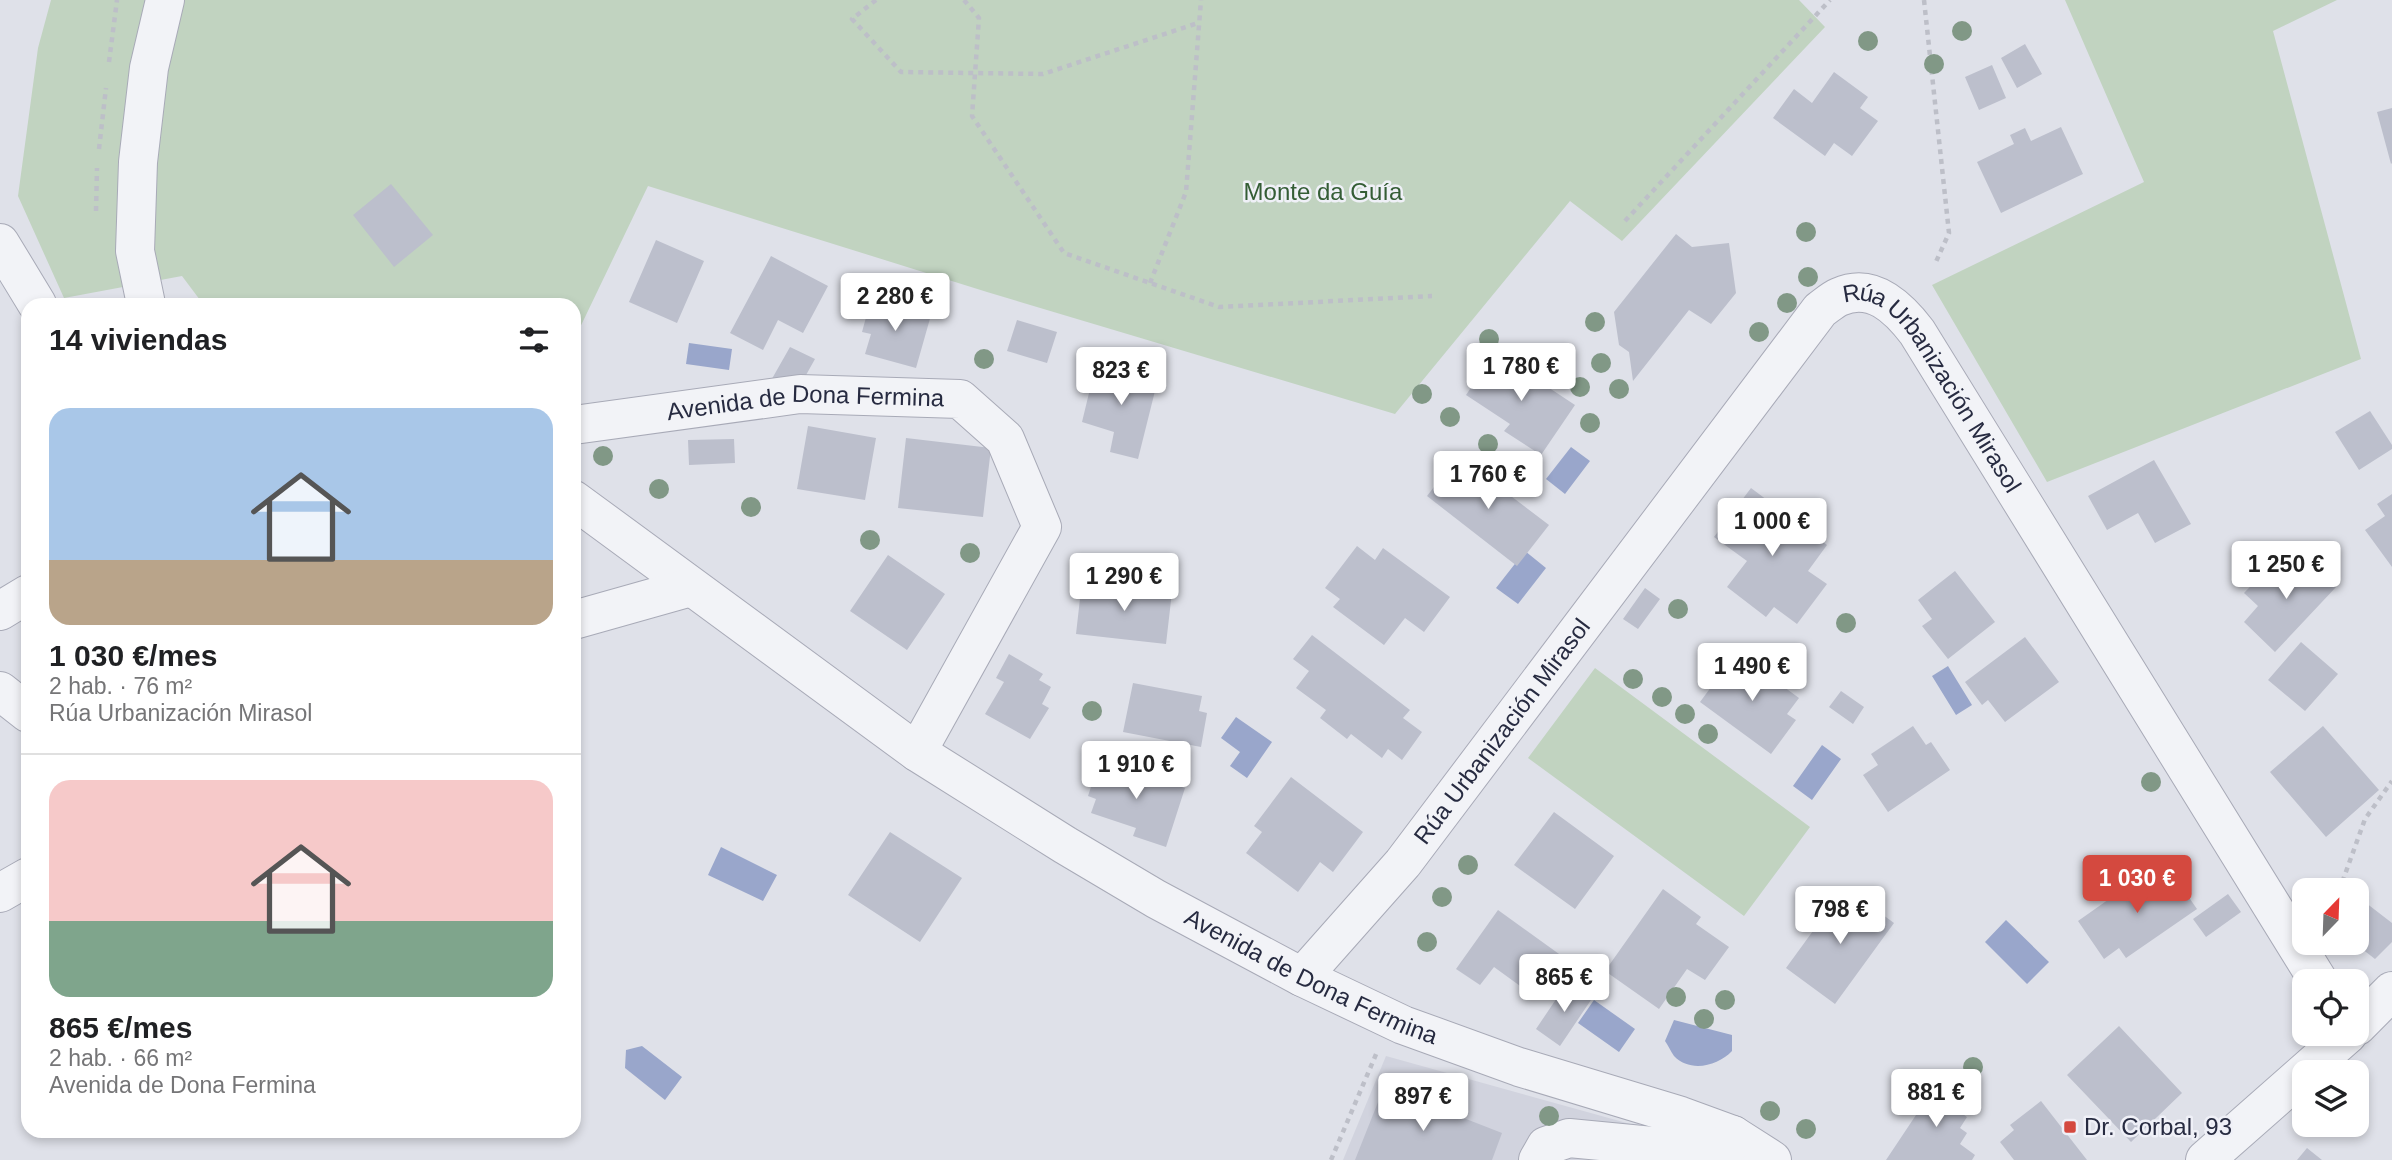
<!DOCTYPE html>
<html lang="es">
<head>
<meta charset="utf-8">
<style>
	body { margin:0; font-family:Arial,sans-serif; background:#f2f2f2; color:#202124; height:100vh; display:flex; flex-direction:column; font-size:26px; white-space:nowrap }
	* { box-sizing:border-box; margin:0 }
	p { font-size:23px; color:#757577 }
	.icon { flex:none; width:38px; height:38px; fill:none; stroke:currentColor; stroke-width:2; stroke-linecap:round; stroke-linejoin:round }
	.map { position:relative; flex:1; overflow:hidden }
	.drawer { position:absolute; left:21px; top:298px; width:560px; height:840px; display:flex; flex-direction:column; background:#fff; border-radius:21px; box-shadow:0 4px 10px #0003 }
	.drawer>* { flex:none }
	.needle { width:46px; rotate:23deg }
	.tools { position:absolute; left:2292px; top:878px; display:grid; gap:14px }
	.tools a { display:grid; place-items:center; width:77px; height:77px; border-radius:14px; background:#fff; box-shadow:0 4px 10px #0003; font-size:35px }
	.price { position:absolute; translate:-50% -60px; padding:0 16px; border-radius:7px; background:#fff; color:#222; font-size:23px; line-height:46px; filter:drop-shadow(0 2px 4px #0008) }
	.price::after { content:''; position:absolute; left:50%; top:42px; width:21px; height:16px; margin-left:-10px; background:inherit; clip-path:polygon(0 0,100% 0,50% 100%) }
	.price.current { background:#d4493f; color:#fff }
	ul { padding:0; list-style:none }
	li { display:grid; align-content:center; gap:14px; height:371px; padding:0 28px }
	li+li { border-top:2px solid #e0e0e0 }
	li span { display:grid; place-items:center; height:217px; border-radius:21px; color:#555 }
	li>.icon { margin-inline-start:auto }
	span .icon { width:126px; height:126px; fill:#fffc; stroke-width:1 }
	li b { font-size:30px }
	h2 { display:flex; justify-content:space-between; align-items:center; height:84px; padding:0 28px; font-size:30px }
	.map>svg:first-child { display:block }
</style>
</head>
<body>
<div class="map">
<svg width="2392" height="1160" viewBox="0 0 2392 1160">
	<rect width="100%" height="100%" fill="#dfe1e9"/>
	<path fill="#d1d3de" d="M1386,1056L1688,1140L1696,1160H1343Z"/>
	<path fill="#c1d3c0" d="M51,0H1799L1825,27L1622,241L1570,201L1395,414L987,292L648,186L574,340V304H203L182,276L64,298L18,196L38,48Z
		M2065,0H2337L2273,31L2361,359L2047,482L1932,285L2144,182Z
		M1595,668L1810,827L1744,916L1528,758Z"/>
	<path fill="#99a6cb" d="M689,343L732,349L729,370L686,364Z
		M1571,447L1590,461L1565,494L1546,479Z
		M1525,551L1546,568L1518,604L1496,588Z
		M1948,666L1972,705L1956,715L1932,676Z
		M1236,717L1272,742L1247,778L1230,766L1240,752L1221,738Z
		M1822,745L1841,759L1812,800L1793,786Z
		M721,847L777,875L763,901L708,875Z
		M2006,920L2049,962L2027,984L1985,942Z
		M1594,1000L1635,1029L1619,1052L1578,1023Z
		M1674,1020L1732,1035V1051C1718,1066 1690,1073 1674,1056C1671,1052 1668,1045 1665,1041Z
		M642,1046L682,1077L665,1100L625,1068L626,1050Z"/>
	<path fill="#bcbfcc" d="M2025,44L2042,74L2017,88L2001,58Z
		M1992,65L2006,98L1979,110L1965,77Z
		M1834,72L1868,97L1860,108L1878,121L1852,156L1834,143L1825,156L1773,118L1794,89L1812,103Z
		M2392,108V163L2391,164L2377,112Z
		M2061,127L2083,174L2001,213L1977,162L2014,144L2010,135L2025,128L2031,141Z
		M391,184L433,235L394,267L353,215Z
		M1676,234L1692,247L1729,243L1736,293L1711,324L1689,310L1633,381L1629,352L1619,345L1614,312Z
		M656,240L704,261L677,323L629,302Z
		M771,256L828,286L803,333L778,320L763,350L730,333Z
		M871,299L931,315L916,368L865,354L871,334L862,332Z
		M1017,320L1057,332L1047,363L1007,351Z
		M790,347L815,359L801,384H769Z
		M1495,352L1575,405L1541,455L1504,431L1510,424L1466,395Z
		M1096,364L1158,379L1138,459L1110,452L1114,432L1082,422Z
		M2370,411L2392,445V449L2359,470L2335,432Z
		M808,426L876,438L865,500L797,489Z
		M906,438L991,448L983,517L898,508Z
		M734,439L735,463L689,465L688,440Z
		M1458,456L1549,525L1517,566L1427,496Z
		M2154,460L2191,524L2155,543L2138,513L2107,530L2088,496Z
		M1751,488L1827,545L1808,571L1827,584L1797,624L1774,607L1766,617L1727,587L1747,561L1714,537Z
		M2392,494V567L2365,530L2385,516L2377,504Z
		M1357,546L1375,560L1383,548L1450,597L1424,632L1405,618L1384,645L1333,607L1340,599L1325,588Z
		M888,555L945,594L907,650L850,611Z
		M2305,557L2337,586L2275,652L2244,622L2258,606L2244,593L2272,564L2286,577Z
		M1955,571L1995,622L1948,659L1922,626L1932,619L1918,600Z
		M1082,581L1172,592L1166,644L1076,634Z
		M1645,588L1660,599L1638,629L1623,619Z
		M1312,635L1410,710L1403,718L1422,732L1402,760L1388,749L1382,758L1351,734L1347,739L1320,718L1326,710L1296,688L1309,671L1293,659Z
		M2025,637L2059,682L2005,722L1988,700L1982,705L1965,682Z
		M2301,642L2338,674L2305,711L2268,680Z
		M1737,652L1799,698L1787,714L1796,720L1771,754L1700,702Z
		M1009,654L1043,674L1039,680L1051,687L1042,704L1049,708L1030,739L985,714L1004,682L996,678Z
		M1133,683L1202,696L1199,711L1207,713L1201,747L1123,732Z
		M1841,691L1864,707L1853,724L1829,707Z
		M1913,726L1926,745L1931,742L1950,770L1888,812L1863,775L1878,765L1871,754Z
		M2323,726L2379,790L2326,837L2270,772Z
		M1100,760L1185,788L1166,847L1133,836L1136,828L1091,813L1096,799L1088,796Z
		M1291,777L1363,832L1333,872L1320,862L1298,892L1246,853L1262,832L1254,826Z
		M1554,812L1614,856L1575,909L1514,865Z
		M890,832L962,878L920,942L848,895Z
		M2156,866L2174,891L2181,886L2197,909L2126,958L2119,948L2104,959L2078,921Z
		M1845,887L1894,923L1835,1004L1786,968Z
		M1663,889L1701,917L1696,924L1729,947L1705,980L1687,969L1659,1009L1605,971Z
		M2228,894L2241,912L2206,937L2193,919Z
		M2357,896L2392,923V942L2375,959L2357,945Z
		M1498,910L1566,959L1538,999L1494,967L1480,985L1456,969Z
		M1567,983L1591,1000L1560,1046L1536,1029Z
		M2119,1026L2182,1093L2131,1142L2067,1075Z
		M1940,1079L1969,1098L1960,1112L1967,1117L1960,1128L1967,1133L1960,1144L1975,1155L1972,1160H1886Z
		M1384,1087L1502,1133L1492,1160H1355Z
		M2041,1101L2087,1160H2014L2000,1142L2014,1130L2010,1125Z
		M2307,1148L2322,1160H2297Z"/>
	<g fill="none" stroke-linecap="round" stroke-linejoin="round">
		<g stroke="#a8aab7" stroke-width="40">
			<g id="minor">
				<path d="M0,243L37,304"/>
				<path d="M146,304L135,251L138,162L149,68L165,0"/>
				<path id="s1" d="M574,425L800,394L960,399L1005,439L1042,527L917,752"/>
				<path id="s2" d="M574,500L917,752L1065,845L1156,899L1302,977L1403,1025L1519,1067L1681,1116L1733,1135L1772,1160"/>
				<path d="M0,611L28,594"/>
				<path d="M574,620L691,587"/>
				<path d="M0,691L28,713"/>
				<path d="M0,893L28,877"/>
				<path id="s3" d="M1302,977L1403,863L1820,310C1826,306 1832,300 1839,297C1872,282 1898,307 1917,332L2319,982"/>
				<path d="M2357,1026L2392,991"/>
				<path d="M1538,1160L1546,1146L1569,1138L1725,1153L1733,1135"/>
				<path d="M2205,1160L2348,1034"/>
			</g>
		</g>
		<path stroke="#bdbfc8" stroke-width="4.5" stroke-dasharray="5 5" stroke-linecap="butt" d="M876,0L852,19L901,72L1043,74L1198,23
			M964,0L979,18L972,116L1064,253L1219,307L1432,296
			M1924,0L1949,233L1935,264
			M109,62L117,0
			M99,149L106,88
			M96,211L97,168
			M1625,221L1830,0
			M1150,283L1186,192L1201,0
			M2339,891L2365,819L2392,781
			M1331,1160L1377,1052"/>
		<use href="#minor" stroke="#f2f3f7" stroke-width="38"/>
	</g>
	<g fill="#819886">
		<circle cx="1962" cy="31" r="10"/>
		<circle cx="1868" cy="41" r="10"/>
		<circle cx="1934" cy="64" r="10"/>
		<circle cx="1806" cy="232" r="10"/>
		<circle cx="1808" cy="277" r="10"/>
		<circle cx="1787" cy="303" r="10"/>
		<circle cx="1595" cy="322" r="10"/>
		<circle cx="1759" cy="332" r="10"/>
		<circle cx="1489" cy="339" r="10"/>
		<circle cx="984" cy="359" r="10"/>
		<circle cx="1601" cy="363" r="10"/>
		<circle cx="1580" cy="387" r="10"/>
		<circle cx="1619" cy="389" r="10"/>
		<circle cx="1422" cy="394" r="10"/>
		<circle cx="1450" cy="417" r="10"/>
		<circle cx="1590" cy="423" r="10"/>
		<circle cx="1488" cy="444" r="10"/>
		<circle cx="603" cy="456" r="10"/>
		<circle cx="659" cy="489" r="10"/>
		<circle cx="751" cy="507" r="10"/>
		<circle cx="870" cy="540" r="10"/>
		<circle cx="970" cy="553" r="10"/>
		<circle cx="1678" cy="609" r="10"/>
		<circle cx="1846" cy="623" r="10"/>
		<circle cx="1633" cy="679" r="10"/>
		<circle cx="1662" cy="697" r="10"/>
		<circle cx="1092" cy="711" r="10"/>
		<circle cx="1685" cy="714" r="10"/>
		<circle cx="1708" cy="734" r="10"/>
		<circle cx="2151" cy="782" r="10"/>
		<circle cx="1468" cy="865" r="10"/>
		<circle cx="1442" cy="897" r="10"/>
		<circle cx="1427" cy="942" r="10"/>
		<circle cx="1676" cy="997" r="10"/>
		<circle cx="1725" cy="1000" r="10"/>
		<circle cx="1704" cy="1019" r="10"/>
		<circle cx="1973" cy="1067" r="10"/>
		<circle cx="1770" cy="1111" r="10"/>
		<circle cx="1549" cy="1116" r="10"/>
		<circle cx="1806" cy="1129" r="10"/>
	</g>
	<rect fill="#d4493f" stroke="#eff0f7" stroke-width="2.5" x="2063" y="1120" width="14" height="14" rx="3.5"/>
	<g text-anchor="middle" stroke-width="5" stroke-linejoin="round" paint-order="stroke">
		<g font-size="24" fill="#345d35" stroke="#eff0f7">
			<text x="1323" y="200">Monte da Guía</text>
		</g>
		<g font-size="24" fill="#272b41" stroke="#eff0f7">
			<text dy="8" stroke="none"><textPath href="#s3" startOffset="1010">Rúa Urbanización Mirasol</textPath></text>
			<text dy="8" stroke="none"><textPath href="#s1" startOffset="233">Avenida de Dona Fermina</textPath></text>
			<text dy="8" stroke="none"><textPath href="#s3" startOffset="317">Rúa Urbanización Mirasol</textPath></text>
			<text dy="8" stroke="none"><textPath href="#s2" startOffset="880">Avenida de Dona Fermina</textPath></text>
		</g>
		<g font-size="24" fill="#272b41" stroke="#eff0f7" text-anchor="start">
			<text x="2084" y="1135">Dr. Corbal, 93</text>
		</g>
	</g>
</svg>
<div class="tools">
<a><svg class="needle" viewBox="-14 -14 28 28"><path d="M0-13l5 13h-10z" fill="#e53935"/><path d="M0 13l5-13h-10z" fill="#757577"/></svg></a>
<a><svg class="icon" aria-label="locate" viewBox="0 0 24 24"><circle cx="12" cy="12" r="6"/><path d="M12 2v4M12 18v4M2 12h4M18 12h4"/></svg></a>
<a><svg class="icon" aria-label="layers" viewBox="0 0 24 24"><path d="M12 4l9 5-9 5-9-5zM3 14l9 5 9-5"/></svg></a>
</div>
<b class="price" style="left:895px;top:333px">2 280 €</b>
<b class="price" style="left:1521px;top:403px">1 780 €</b>
<b class="price" style="left:1121px;top:407px">823 €</b>
<b class="price" style="left:1488px;top:511px">1 760 €</b>
<b class="price" style="left:1772px;top:558px">1 000 €</b>
<b class="price" style="left:2286px;top:601px">1 250 €</b>
<b class="price" style="left:1124px;top:613px">1 290 €</b>
<b class="price" style="left:1752px;top:703px">1 490 €</b>
<b class="price" style="left:1136px;top:801px">1 910 €</b>
<b class="price current" style="left:2137px;top:915px">1 030 €</b>
<b class="price" style="left:1840px;top:946px">798 €</b>
<b class="price" style="left:1564px;top:1014px">865 €</b>
<b class="price" style="left:1936px;top:1129px">881 €</b>
<b class="price" style="left:1423px;top:1133px">897 €</b>
<section class="drawer">
<h2>14 viviendas<svg class="icon" aria-label="filters" viewBox="0 0 24 24"><path d="M4 7h16M4 17h16"/><circle cx="9" cy="7" r="2"/><circle cx="15" cy="17" r="2"/></svg></h2>
<ul>
<li><span style="background:linear-gradient(#a9c7e8 70%,#b9a48a 0)"><svg class="icon" aria-label="home" viewBox="0 0 24 24"><path d="M3 11l9-7 9 7M6 9v11h12V9"/></svg></span><div><b>1 030 €/mes</b><p>2 hab. · 76 m²</p><p>Rúa Urbanización Mirasol</p></div></li>
<li><span style="background:linear-gradient(#f6c9c9 65%,#7fa58c 0)"><svg class="icon" aria-label="home" viewBox="0 0 24 24"><path d="M3 11l9-7 9 7M6 9v11h12V9"/></svg></span><div><b>865 €/mes</b><p>2 hab. · 66 m²</p><p>Avenida de Dona Fermina</p></div></li>
</ul>
</section>
</div>
</body>
</html>
